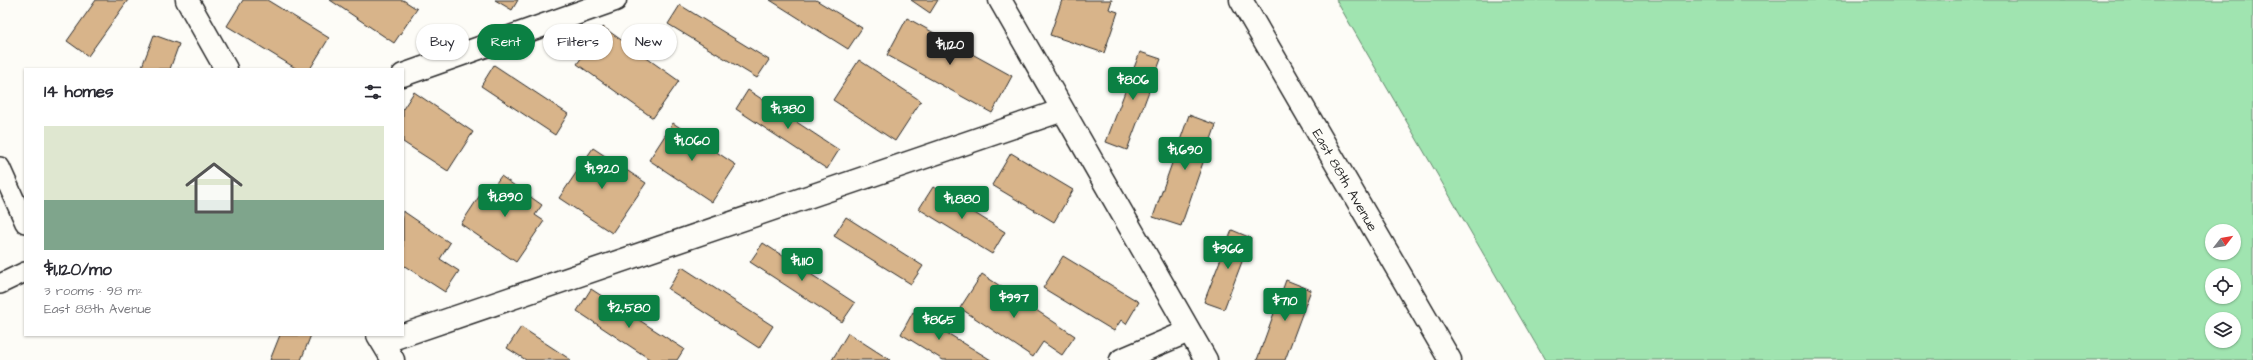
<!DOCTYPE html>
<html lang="en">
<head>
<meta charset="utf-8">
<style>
	body { margin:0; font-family:"Architects Daughter",sans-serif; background:#f7f7f7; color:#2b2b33; height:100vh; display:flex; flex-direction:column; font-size:15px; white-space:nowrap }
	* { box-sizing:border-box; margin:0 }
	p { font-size:13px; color:#7c7c81 }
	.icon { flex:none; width:22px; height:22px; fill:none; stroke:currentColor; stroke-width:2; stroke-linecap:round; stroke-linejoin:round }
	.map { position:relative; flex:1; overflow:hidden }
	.drawer { position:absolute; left:24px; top:68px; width:380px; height:268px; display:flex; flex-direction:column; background:#fff; border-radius:0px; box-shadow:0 1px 3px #0004 }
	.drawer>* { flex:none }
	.top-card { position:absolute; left:416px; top:24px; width:380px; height:36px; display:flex; gap:8px }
	.needle { width:26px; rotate:59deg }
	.buttons { position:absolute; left:2205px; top:224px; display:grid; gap:8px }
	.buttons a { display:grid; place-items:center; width:36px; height:36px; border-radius:50%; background:#fff; box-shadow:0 1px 3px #0004; font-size:20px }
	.price { position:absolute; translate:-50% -34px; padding:0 9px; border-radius:4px; background:#0b8043; color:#fff; font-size:13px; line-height:26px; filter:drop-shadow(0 1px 2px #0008) }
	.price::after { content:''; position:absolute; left:50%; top:24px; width:12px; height:9px; margin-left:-6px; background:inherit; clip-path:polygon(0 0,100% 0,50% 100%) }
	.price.on { background:#222; color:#fff }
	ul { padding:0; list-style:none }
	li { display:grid; align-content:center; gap:8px; height:212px; padding:0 20px }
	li+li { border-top:1px solid #e1e1e2 }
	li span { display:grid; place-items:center; height:124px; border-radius:0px; color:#555 }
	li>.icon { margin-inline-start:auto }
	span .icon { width:72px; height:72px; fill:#fffc; stroke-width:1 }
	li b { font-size:17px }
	h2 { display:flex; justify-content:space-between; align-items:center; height:48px; padding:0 20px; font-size:17px }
	.chip { padding:0 14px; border-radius:18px; background:#fff; box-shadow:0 1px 3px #0004; font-size:14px; line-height:36px }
	.chip.on { background:#0b8043; color:#fff }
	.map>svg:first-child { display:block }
</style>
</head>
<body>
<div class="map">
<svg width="2253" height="360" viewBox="0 0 2253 360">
	<rect width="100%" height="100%" fill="#fdfcf7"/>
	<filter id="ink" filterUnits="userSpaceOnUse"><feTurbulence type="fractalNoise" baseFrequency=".025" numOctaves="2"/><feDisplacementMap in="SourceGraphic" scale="8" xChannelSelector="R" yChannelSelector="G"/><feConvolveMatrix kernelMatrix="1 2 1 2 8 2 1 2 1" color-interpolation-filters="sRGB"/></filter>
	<g filter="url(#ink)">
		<path fill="#a0e4b0" stroke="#66886e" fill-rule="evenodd" d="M1336,0H2253V360H1545ZM2212,231H2234V253H2212ZM2212,275H2234V297H2212ZM2212,319H2234V341H2212Z"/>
		<path fill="#d8b48a" stroke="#2b2b2b" d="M96,0H128L88,56L67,41Z
			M243,0H267L329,38L310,69H297L227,26Z
			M330,0H403L417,9L394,43Z
			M495,0H518L512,10Z
			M770,0H816L862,28L848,49Z
			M911,0H938L930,13Z
			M1062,0H1112L1109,9L1118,12L1104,53L1050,35Z
			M680,5L769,60L757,78L668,24Z
			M907,18L1012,76L992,113L887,55Z
			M603,27L679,81L653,118L577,64Z
			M154,35L179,44L170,69H141Z
			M1140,52L1161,59L1127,150L1106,142Z
			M859,60L921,101L895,141L833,100Z
			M494,65L568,114L555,135L481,86Z
			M748,90L839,150L827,169L736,109Z
			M414,92L473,132L448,171L403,142V109Z
			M1189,115L1216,125L1181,226L1153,217Z
			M673,123L736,165L712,202L649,160Z
			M593,148L646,183L612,233L559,198Z
			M1011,153L1073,190L1054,222L992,185Z
			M501,176L542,205L535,215L544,221L516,262L461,224L486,186L491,190Z
			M933,187L1005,232L992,254L919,209Z
			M403,211L450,243L440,259L459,271L445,292L403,265Z
			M846,217L923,266L911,284L834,236Z
			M1232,230L1251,238L1224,309L1204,302Z
			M763,243L855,303L842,322L750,262Z
			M1063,256L1139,302L1126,324L1121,320L1114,331L1043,288Z
			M682,267L773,326L759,348L668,289Z
			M982,274L1075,336L1062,355L1043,342L1033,357L960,308Z
			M1286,280L1311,290L1285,360H1257Z
			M591,289L684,349L677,360H651L577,311Z
			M913,312L991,360H943L901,334Z
			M521,327L571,360H526L507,348Z
			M848,333L890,360H832Z
			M280,335H311L301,360H270Z"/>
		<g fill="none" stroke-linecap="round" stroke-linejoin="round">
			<g stroke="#2b2b2b" stroke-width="22">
				<path id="lane" d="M0,167L25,223
					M0,284L25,272"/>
			</g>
			<g stroke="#2b2b2b" stroke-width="25">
				<path id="street" d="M187,0L226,69
					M1000,0L1206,360
					M403,75L615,0
					M378,335L393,360
					M383,342L1063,110
					M1121,360L1189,331"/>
			</g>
			<g stroke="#2b2b2b" stroke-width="25">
				<g id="secondary">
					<path id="s1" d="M1241,0L1450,360"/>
				</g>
			</g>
			<use href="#lane" stroke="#fdfcf7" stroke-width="19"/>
			<use href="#street" stroke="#fdfcf7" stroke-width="22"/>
			<use href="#secondary" stroke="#fdfcf7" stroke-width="22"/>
		</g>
	</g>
	<g text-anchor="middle" stroke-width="3.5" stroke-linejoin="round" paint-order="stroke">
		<g font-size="14" fill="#2b2b2b" stroke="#fdfcf7">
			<text dy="5" stroke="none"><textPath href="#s1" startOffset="208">East 88th Avenue</textPath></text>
		</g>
	</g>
</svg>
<div class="buttons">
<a><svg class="needle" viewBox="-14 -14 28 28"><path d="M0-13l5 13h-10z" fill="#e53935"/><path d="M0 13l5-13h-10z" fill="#7c7c81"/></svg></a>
<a><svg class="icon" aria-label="locate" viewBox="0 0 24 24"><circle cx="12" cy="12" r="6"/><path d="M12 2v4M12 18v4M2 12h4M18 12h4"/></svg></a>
<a><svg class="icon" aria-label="layers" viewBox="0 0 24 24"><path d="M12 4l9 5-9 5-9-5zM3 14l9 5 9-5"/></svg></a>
</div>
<b class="price on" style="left:950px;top:66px">$1,120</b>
<b class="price" style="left:1133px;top:101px">$806</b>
<b class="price" style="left:788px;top:130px">$1,380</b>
<b class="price" style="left:692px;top:162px">$1,060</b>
<b class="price" style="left:1185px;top:171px">$1,690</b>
<b class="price" style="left:602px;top:190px">$1,920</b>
<b class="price" style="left:505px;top:218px">$1,890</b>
<b class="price" style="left:962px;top:220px">$1,880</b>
<b class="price" style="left:1228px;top:270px">$966</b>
<b class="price" style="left:802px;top:282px">$1,110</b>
<b class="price" style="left:1014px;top:319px">$997</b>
<b class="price" style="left:1285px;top:322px">$710</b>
<b class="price" style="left:629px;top:329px">$2,580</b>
<b class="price" style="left:939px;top:341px">$865</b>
<div class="top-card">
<a class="chip">Buy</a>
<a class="chip on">Rent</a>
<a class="chip">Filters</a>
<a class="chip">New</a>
</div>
<section class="drawer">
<h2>14 homes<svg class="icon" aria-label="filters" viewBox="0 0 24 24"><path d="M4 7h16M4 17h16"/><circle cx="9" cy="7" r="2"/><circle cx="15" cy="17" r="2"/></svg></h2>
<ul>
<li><span style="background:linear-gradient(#dfe7d0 60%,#7fa58c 0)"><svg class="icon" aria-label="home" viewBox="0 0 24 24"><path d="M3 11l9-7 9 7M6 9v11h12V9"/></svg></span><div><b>$1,120/mo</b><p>3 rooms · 98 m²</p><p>East 88th Avenue</p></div></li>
</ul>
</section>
</div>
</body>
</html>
